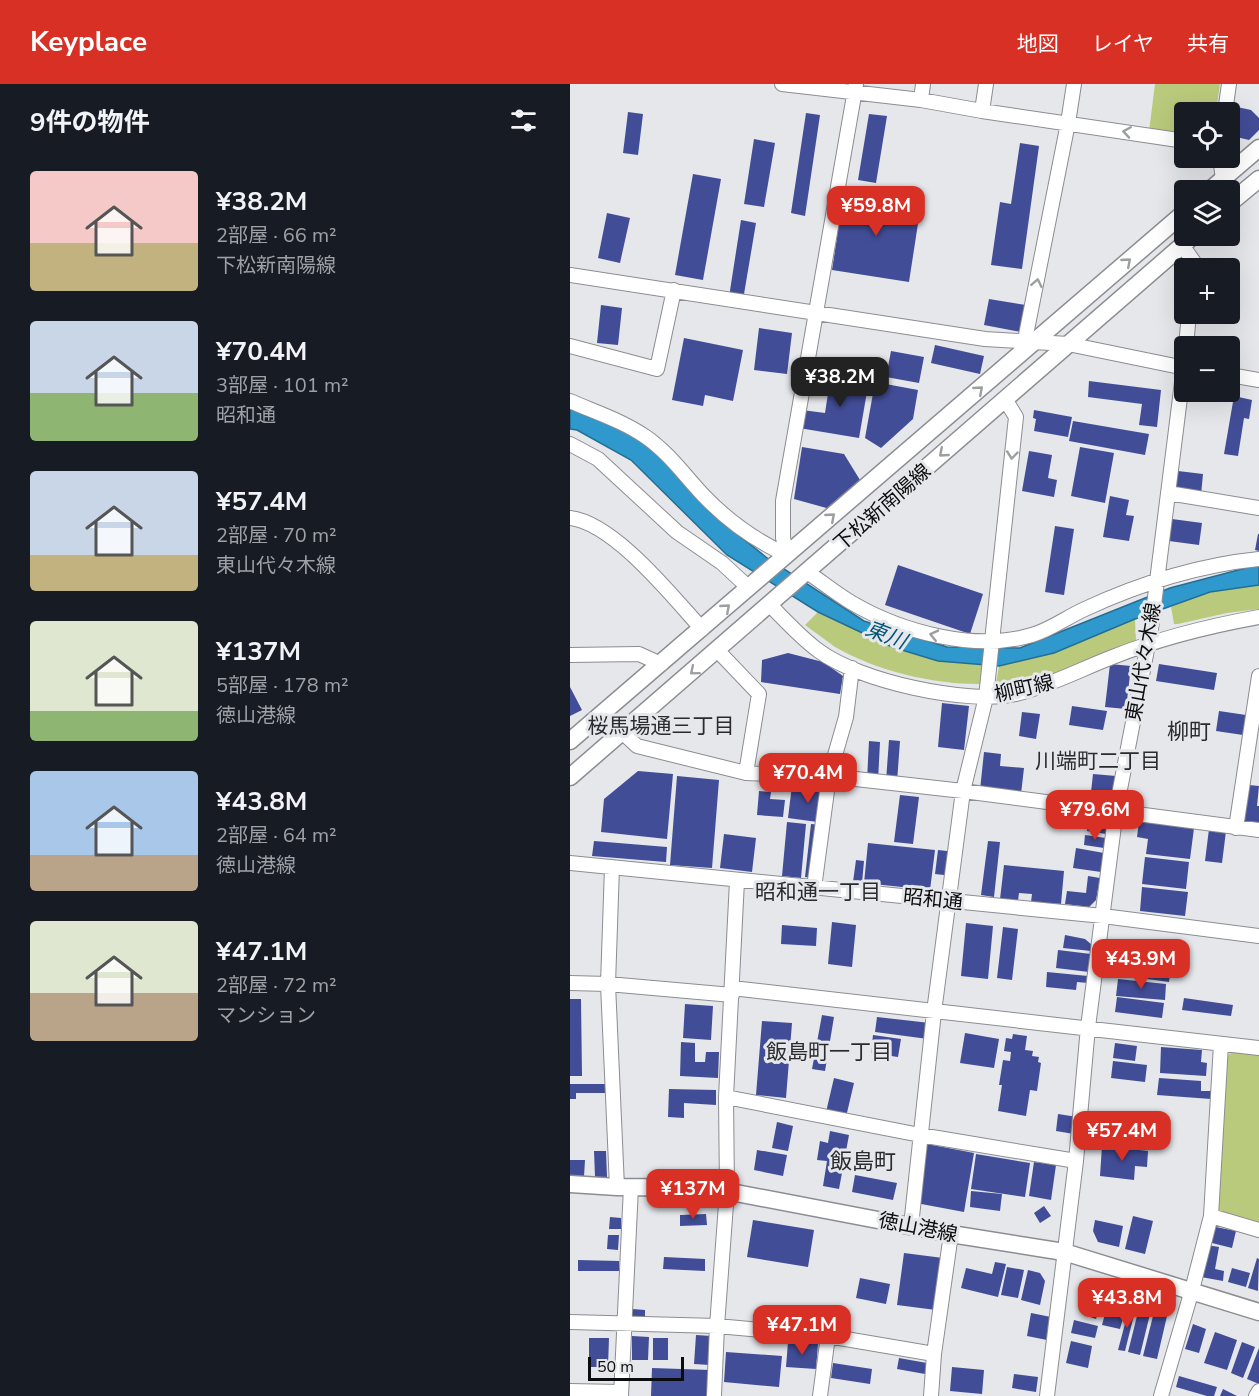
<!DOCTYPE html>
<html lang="ja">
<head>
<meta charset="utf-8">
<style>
	body { margin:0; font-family:"Nunito Sans","Noto Sans JP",sans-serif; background:#242831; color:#f1f3f6; height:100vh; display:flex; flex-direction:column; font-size:22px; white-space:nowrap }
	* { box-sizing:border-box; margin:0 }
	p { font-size:20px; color:#9ea1a6 }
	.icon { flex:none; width:33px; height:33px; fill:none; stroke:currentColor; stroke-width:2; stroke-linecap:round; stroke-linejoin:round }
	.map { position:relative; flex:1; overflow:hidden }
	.side { display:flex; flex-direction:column; background:#171b24; width:570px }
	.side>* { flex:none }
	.fabs { position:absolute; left:604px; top:18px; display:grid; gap:12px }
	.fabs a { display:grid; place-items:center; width:66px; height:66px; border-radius:6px; background:#171b24; box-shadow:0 6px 24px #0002; font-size:30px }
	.scale { position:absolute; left:18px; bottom:15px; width:96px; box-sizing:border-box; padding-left:6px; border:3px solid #0b0c0d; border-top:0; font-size:16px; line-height:21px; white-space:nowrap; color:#0b0c0d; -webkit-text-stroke:4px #e5e7eb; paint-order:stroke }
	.price { position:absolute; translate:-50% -51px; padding:0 14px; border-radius:12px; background:#d93025; color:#fff; font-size:20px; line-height:39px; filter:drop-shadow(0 2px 3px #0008) }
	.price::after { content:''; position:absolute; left:50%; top:36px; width:18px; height:14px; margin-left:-9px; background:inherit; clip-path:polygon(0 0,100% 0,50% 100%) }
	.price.active { background:#222; color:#fff }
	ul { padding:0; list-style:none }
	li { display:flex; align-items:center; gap:18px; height:150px; padding:0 30px }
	li span { display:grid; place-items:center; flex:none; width:168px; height:120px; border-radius:6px; color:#555 }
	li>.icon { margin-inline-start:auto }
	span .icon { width:72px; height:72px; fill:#fffc; stroke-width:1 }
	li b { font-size:26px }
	h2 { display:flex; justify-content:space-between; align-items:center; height:72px; padding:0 30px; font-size:26px }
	header { display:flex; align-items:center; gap:36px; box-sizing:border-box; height:84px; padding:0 30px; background:#d93025; color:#fff }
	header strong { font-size:28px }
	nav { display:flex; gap:33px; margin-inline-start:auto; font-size:21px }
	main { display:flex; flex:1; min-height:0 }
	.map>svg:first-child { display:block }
</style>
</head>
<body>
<header>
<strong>Keyplace</strong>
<nav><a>地図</a><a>レイヤ</a><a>共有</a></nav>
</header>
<main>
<section class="side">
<h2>9件の物件<svg class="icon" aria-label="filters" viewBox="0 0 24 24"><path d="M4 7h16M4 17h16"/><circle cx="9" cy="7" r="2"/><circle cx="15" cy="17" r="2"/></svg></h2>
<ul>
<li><span style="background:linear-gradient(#f6c9c9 60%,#c2b280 0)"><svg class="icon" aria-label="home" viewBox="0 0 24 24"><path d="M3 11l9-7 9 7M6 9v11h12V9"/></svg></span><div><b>¥38.2M</b><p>2部屋 · 66 m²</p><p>下松新南陽線</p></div></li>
<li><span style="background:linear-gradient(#c9d6e8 60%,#8fb573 0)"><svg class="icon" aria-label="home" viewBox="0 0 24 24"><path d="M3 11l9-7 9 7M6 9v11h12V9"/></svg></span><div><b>¥70.4M</b><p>3部屋 · 101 m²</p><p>昭和通</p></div></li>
<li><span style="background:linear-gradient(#c9d6e8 70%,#c2b280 0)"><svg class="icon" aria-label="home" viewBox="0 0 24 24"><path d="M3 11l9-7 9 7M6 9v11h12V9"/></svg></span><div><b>¥57.4M</b><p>2部屋 · 70 m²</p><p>東山代々木線</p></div></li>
<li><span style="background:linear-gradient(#dfe7d0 75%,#8fb573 0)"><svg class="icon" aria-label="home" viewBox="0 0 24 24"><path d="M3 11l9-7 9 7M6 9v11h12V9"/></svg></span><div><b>¥137M</b><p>5部屋 · 178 m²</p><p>徳山港線</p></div></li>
<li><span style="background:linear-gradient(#a9c7e8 70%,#b9a48a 0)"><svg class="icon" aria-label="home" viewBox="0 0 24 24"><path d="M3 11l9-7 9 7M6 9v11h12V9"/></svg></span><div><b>¥43.8M</b><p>2部屋 · 64 m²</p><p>徳山港線</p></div></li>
<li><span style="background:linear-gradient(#dfe7d0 60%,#b9a48a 0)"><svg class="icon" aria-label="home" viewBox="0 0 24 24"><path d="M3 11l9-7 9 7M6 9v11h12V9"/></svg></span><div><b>¥47.1M</b><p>2部屋 · 72 m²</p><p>マンション</p></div></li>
</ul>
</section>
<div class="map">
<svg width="689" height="1312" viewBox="0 0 689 1312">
	<rect width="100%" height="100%" fill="#e5e7eb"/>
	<path fill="#baca7c" d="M585,0H650L646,28H615V51L579,47Z
		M689,501V525L657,529L608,540H604L601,523L640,508Z
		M248,528L322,563L368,577L415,581L412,598L409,600C361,600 307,587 265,563C255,556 245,548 235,541Z
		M565,535L566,556L563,559C520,576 477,599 431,604L426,599L429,582L484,569Z
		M663,968L689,971V1142L648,1128L656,975L659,970Z"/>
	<path fill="#2f98cc" stroke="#246e93" stroke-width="1.5" d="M0,320L78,359L140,428L197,474L294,537L377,563L450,564L600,504L687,481L689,482V501L640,508L565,535L484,569L429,582L368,577L322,563L248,528L157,471L61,376L7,346L0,345Z"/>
	<path fill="#424d97" d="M667,23L681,26L689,34V46L679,56L662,52Z
		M58,28L73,30L68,71L53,69Z
		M236,29L250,31L235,132L221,129Z
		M299,30L317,32L306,99L288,96Z
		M184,55L205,59L194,123L174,120Z
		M450,59L469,62L452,185L421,181L430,118L441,120Z
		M123,90L151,95L133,196L105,191Z
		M274,107L351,120L339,198L262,186Z
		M37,129L60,134L50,179L28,174Z
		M171,136L186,139L173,216L159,213Z
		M642,177L665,180L661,209L660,184H641Z
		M419,215L456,221L451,248L414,241Z
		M31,221L52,224L48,261L27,259Z
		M189,244L222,249L217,290L184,286Z
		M114,254L173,266L163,317L135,311L133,322L102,316Z
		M645,256L657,257L656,262H644Z
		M365,261L414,272L410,290L361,279Z
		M321,267L354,273L349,299L316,293Z
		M261,290L299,296L289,354L229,344L232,326L255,329Z
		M519,297L591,306L587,343L569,341L572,320L518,313Z
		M305,298L348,306L343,335L311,364L295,354Z
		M664,312L682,316L679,335L674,334L668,372L654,370Z
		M464,326L502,333L498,353L464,347L466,335L463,334Z
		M503,337L579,350L575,371L499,357Z
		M232,363L274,370L290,396L260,425L224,415Z
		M510,363L544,369L535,419L501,412Z
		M459,367L482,371L478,394L487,396L484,413L452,407Z
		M608,387L633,390L631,411L605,408Z
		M540,412L559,416L556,431L564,432L559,457L533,453Z
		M602,435L632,439L629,461L599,457Z
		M485,442L504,445L494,511L475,508Z
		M688,450H689V467L685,466Z
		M328,481L413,510L400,550L315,521Z
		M218,569L253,578L273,592L270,610L191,598L192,576Z
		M540,580L561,582L556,625L535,623Z
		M589,580L647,589L644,606L586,597Z
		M0,603L12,626L0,632Z
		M372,619L399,622L394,666L368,663Z
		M502,622L537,627L533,646L499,641Z
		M649,627L676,631L673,651L646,647Z
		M452,628L470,630L466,655L449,652Z
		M319,656L330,657L327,698L316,697Z
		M299,657L310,658L308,697L297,696Z
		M414,668L431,670L430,682L454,684L451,710L410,706Z
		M68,687L103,690L97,755L31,748L34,715Z
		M523,690L546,692L543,711L521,708Z
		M107,692L149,696L142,784L100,781Z
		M222,701L259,706L255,739L218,734Z
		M679,701L689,702L687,722H689V739L674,737Z
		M189,707L201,708L200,715L215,716L213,733L187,731Z
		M330,711L349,713L343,760L324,758Z
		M496,727L518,730L516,745L494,742Z
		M520,730L538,733L536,750L517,747Z
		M569,737L624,744L620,775L576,770L578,755L567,753Z
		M217,738L236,740L231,794L212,792Z
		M241,740L253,741L247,795L235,793Z
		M639,745L656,747L652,779L635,777Z
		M154,750L186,754L182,788L150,784Z
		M515,751L536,754L534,764L514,761Z
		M24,757L97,763L96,778L22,772Z
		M418,757L430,758L424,813L411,811Z
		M298,759L365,766L360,806L294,799Z
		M506,764L534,769L531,788L503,784Z
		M368,766L386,768L383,792L365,790Z
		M575,773L619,778L616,805L572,800Z
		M286,776L294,777L292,799L283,798Z
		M434,781L494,787L491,820L461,818L462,810L449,809L448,817L430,815Z
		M518,792L530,794L526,816L519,823L495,820L497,807L516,809Z
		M572,803L618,808L615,832L570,827Z
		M262,838L286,841L282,883L258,880Z
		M396,839L423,842L418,895L391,892Z
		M212,841L247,844L246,862L211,860Z
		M433,843L448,845L442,896L427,894Z
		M495,851L515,855L522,861L521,867L493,864Z
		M561,855L572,856L568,877L588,880L591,860L604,862L599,898L548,891L552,862Z
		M488,866L521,870L519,888L486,884Z
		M477,888L518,892V899L507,898L506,906L476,903Z
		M548,895L596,900L595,916L546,912Z
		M547,913L594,919L592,934L545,928Z
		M614,914L663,921L661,932L612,926Z
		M0,915H11L12,992H0Z
		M115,920L143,922L141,956L113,954Z
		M252,931L264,933L255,987L242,985Z
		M307,933L360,939L358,955L305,948Z
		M192,937L222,939L216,1014L186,1011Z
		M395,949L429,955L424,984L390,979Z
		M443,950L457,952L455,966L463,967L462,972L469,973L468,978L471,979L467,1007L460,1006L456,1032L428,1027L432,1001H429L433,976L440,977L441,968L434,967L436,954L442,955Z
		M303,951L331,955L328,973L301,969Z
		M111,958L125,959V978H135L136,968H149L148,994L110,992Z
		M545,959L567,962L565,977L543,974Z
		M591,963L632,966L631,978L637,979L636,992L590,989Z
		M543,977L577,981L575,998L541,994Z
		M264,994L284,999L276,1033L256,1028Z
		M589,994L631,997V1007H641V1015L587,1011Z
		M0,1000H39V1009H6V1015H0Z
		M99,1005L146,1006V1021L114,1019V1034L98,1033Z
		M488,1030L507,1033L504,1050L486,1047Z
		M207,1038L223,1042L218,1067L202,1064Z
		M260,1047L279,1051L269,1105L253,1102L257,1077L247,1076L250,1057L258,1059Z
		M357,1060L404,1069L394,1128L346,1119Z
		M532,1062L578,1067L577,1083L565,1082L564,1096L530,1092Z
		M187,1066L217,1071L213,1092L184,1086Z
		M24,1067H36L37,1093H25Z
		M406,1070L460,1079L455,1113L401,1105Z
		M0,1076H15L14,1093H0Z
		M464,1078L486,1081L481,1116L459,1112Z
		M285,1091L327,1099L323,1116L282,1108Z
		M401,1107L432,1110L430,1127L400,1123Z
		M474,1122L481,1132L470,1139L464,1129Z
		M136,1130L137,1141L110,1142V1131Z
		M563,1132L583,1137L575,1170L555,1165Z
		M40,1133L51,1134V1145H39Z
		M183,1136L244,1146L238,1183L177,1173Z
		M525,1136L553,1142L549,1163L528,1158L523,1147Z
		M641,1142L666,1147L662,1164L638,1158Z
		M38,1151H49L48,1166L37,1165Z
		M637,1161L649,1163L645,1185L654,1187L653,1197L631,1193Z
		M334,1169L373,1174L366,1226L327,1221Z
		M94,1173L135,1175V1187L93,1185Z
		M687,1174L689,1175L688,1207L678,1204Z
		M8,1176L49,1177V1187H8Z
		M425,1178L436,1180L428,1213L391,1204L396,1184L422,1190Z
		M437,1183L454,1186L448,1214L431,1211Z
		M662,1184L680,1189L676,1203L658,1198Z
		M458,1186L470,1189L475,1197L470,1221L451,1216Z
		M290,1194L320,1200L316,1220L286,1214Z
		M524,1209L533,1212L526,1235L517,1232Z
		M539,1215L557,1220L550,1245L532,1241Z
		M560,1221L566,1223L555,1267L548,1266Z
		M569,1224L581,1226L570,1271L558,1268Z
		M62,1225L75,1226V1241H62Z
		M584,1228L597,1232L587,1275L573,1272Z
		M461,1229L481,1233L477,1256L457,1252Z
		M504,1236L528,1242L525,1254L501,1249Z
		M623,1240L636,1245L629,1269L615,1265Z
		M645,1248L667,1256L657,1286L634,1279Z
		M126,1251L142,1252L140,1281L124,1280Z
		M62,1252L79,1253L78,1276H62Z
		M19,1254H39L38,1283H19Z
		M83,1254H98V1276H83Z
		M501,1257L522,1262L518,1284L496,1279Z
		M218,1258L248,1260L246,1285L216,1283Z
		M672,1258L685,1263L673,1294L661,1289Z
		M689,1264V1300L677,1295Z
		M156,1268L212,1272L209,1303L154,1298Z
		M329,1274L357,1279L355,1290L327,1285Z
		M263,1279L302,1285L300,1300L261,1294Z
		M382,1283L414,1286L412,1310L380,1307Z
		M82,1284L141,1286L140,1312H81Z
		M444,1290L468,1293L466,1308L442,1304Z
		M609,1292L647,1303L644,1312H637L606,1303Z
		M653,1305L667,1312H650Z"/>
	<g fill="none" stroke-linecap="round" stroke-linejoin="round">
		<g stroke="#8c8d92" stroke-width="16">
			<path id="minor" d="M212,0L351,16L412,27L615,57
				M351,16L353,0
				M412,27L416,0
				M655,28L659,0
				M650,74L653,95L667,113
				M612,161L624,178L623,184
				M0,191L415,255L498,260L615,284
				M455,256L498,39L504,0
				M0,262L87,285L104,206
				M616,262L619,230
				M660,291L689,296
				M0,317C25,328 53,337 76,353C99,369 115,392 134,412C158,437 186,457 217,471
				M0,360L28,375L107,448L152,479L179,504
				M598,409L689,424
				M0,434C44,439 102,512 132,545
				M217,471L213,454V417L286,0
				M237,488C252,498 267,510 282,519C332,548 405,568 462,551C480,546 497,533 515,525C569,500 630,481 689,475
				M199,520C215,536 231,554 249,567C289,597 397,621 446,610C479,602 509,586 540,574C587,555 639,542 689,533
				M148,567L189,610L176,689
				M0,571L69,570L91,580
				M52,648L67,662L176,689L259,692L393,707L689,746
				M666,744L689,592
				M0,779L533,832L689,852
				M42,783L38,900L47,1103
				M244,804L259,692L276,633L282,584
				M0,899L38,900L162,911
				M162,904L689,964
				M156,1013L350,1051L506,1077
				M641,1132L689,1146
				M341,1142L364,928L393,707L416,613L446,333L435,315
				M0,1238L147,1242L258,1252L364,1270
				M0,1307L51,1308
				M51,1312L61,1103
				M144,1312L147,1242L157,1107L156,1013L167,797
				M250,1312L258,1252
				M361,1312L364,1270L381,1150
				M477,1312L506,1077L518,943L546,726L581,545L615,274
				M591,1312L622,1206L641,1132L651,960
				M686,1312L689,1307"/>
		</g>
		<g stroke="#8c8d92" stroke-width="19">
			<path id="major" d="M640,106L689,64
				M660,119L689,95
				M0,657L615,128
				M0,693L623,152
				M0,1100L47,1103L140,1104L381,1150L494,1168L689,1228"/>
		</g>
		<use href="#minor" stroke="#fff" stroke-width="14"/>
		<use href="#major" stroke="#fff" stroke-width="16"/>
	</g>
	<defs><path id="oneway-chevron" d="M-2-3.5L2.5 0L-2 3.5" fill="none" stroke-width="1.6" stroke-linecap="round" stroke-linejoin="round" transform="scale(1.5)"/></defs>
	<g stroke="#9d9e9e">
		<use href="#oneway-chevron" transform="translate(557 48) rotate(-171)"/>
		<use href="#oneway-chevron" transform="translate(557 178) rotate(-41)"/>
		<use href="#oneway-chevron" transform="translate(467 199) rotate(-79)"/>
		<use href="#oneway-chevron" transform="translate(409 306) rotate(-41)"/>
		<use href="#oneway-chevron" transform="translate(373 369) rotate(139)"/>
		<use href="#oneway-chevron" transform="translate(442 371) rotate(96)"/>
		<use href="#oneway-chevron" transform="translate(261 433) rotate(-41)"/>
		<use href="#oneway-chevron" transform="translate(156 524) rotate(-41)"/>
		<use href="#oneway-chevron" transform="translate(364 551) rotate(-167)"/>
		<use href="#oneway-chevron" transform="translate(124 587) rotate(140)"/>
	</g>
	<g text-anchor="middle" stroke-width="6" stroke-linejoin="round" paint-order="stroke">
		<g font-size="20" fill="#0b0c0d" stroke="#e5e7eb">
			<text transform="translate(312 423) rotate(-41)" y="7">下松新南陽線</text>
			<text transform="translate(573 578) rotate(-80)" y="7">東山代々木線</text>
			<text transform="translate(454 604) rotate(-13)" y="7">柳町線</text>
			<text transform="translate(363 815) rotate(6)" y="7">昭和通</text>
			<text transform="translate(348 1143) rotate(11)" y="7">徳山港線</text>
		</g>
		<g font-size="21" font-style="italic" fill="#057" stroke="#e5e7eb">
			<text transform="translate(316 551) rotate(21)" y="7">東川</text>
		</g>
		<g font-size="21" fill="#2a2b2f" stroke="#e5e7eb">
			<text x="91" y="649">桜馬場通三丁目</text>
			<text x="528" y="684">川端町二丁目</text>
			<text x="248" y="815">昭和通一丁目</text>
			<text x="259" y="975">飯島町一丁目</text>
		</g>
		<g font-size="22" fill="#2a2b2f" stroke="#e5e7eb">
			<text x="619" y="655">柳町</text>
			<text x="293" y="1085">飯島町</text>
		</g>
	</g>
</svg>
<div class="fabs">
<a><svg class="icon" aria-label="locate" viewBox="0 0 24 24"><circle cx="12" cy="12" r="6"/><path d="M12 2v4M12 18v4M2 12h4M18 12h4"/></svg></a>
<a><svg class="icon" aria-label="layers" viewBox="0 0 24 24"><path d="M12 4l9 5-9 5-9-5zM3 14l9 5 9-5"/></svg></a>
<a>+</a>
<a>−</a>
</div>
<div class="scale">50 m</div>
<b class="price" style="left:306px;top:153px">¥59.8M</b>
<b class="price active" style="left:270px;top:324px">¥38.2M</b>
<b class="price" style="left:238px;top:720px">¥70.4M</b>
<b class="price" style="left:525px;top:757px">¥79.6M</b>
<b class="price" style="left:571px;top:906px">¥43.9M</b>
<b class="price" style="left:552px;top:1078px">¥57.4M</b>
<b class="price" style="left:123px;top:1136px">¥137M</b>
<b class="price" style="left:557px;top:1245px">¥43.8M</b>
<b class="price" style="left:232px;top:1272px">¥47.1M</b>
</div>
</main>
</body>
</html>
